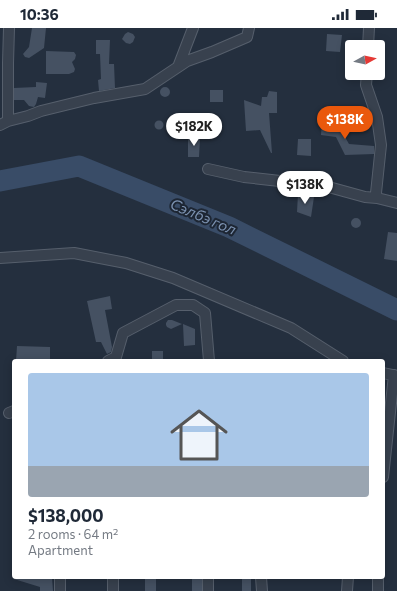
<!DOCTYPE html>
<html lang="en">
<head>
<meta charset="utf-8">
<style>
	body { margin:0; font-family:Commissioner,sans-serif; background:#f6f6f7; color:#1f2937; height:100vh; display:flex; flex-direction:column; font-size:15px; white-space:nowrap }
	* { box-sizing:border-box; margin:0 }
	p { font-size:13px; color:#747a83 }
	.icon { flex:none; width:22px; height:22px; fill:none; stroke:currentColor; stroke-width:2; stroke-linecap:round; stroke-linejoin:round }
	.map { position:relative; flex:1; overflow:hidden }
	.drawer { position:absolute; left:12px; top:331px; width:373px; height:220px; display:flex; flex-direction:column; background:#fff; border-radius:4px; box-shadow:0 2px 10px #0003 }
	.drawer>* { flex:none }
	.needle { width:26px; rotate:82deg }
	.controls { position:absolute; left:345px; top:12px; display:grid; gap:8px }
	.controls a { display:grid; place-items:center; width:40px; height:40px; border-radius:4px; background:#fff; box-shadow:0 2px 10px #0003; font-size:20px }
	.price { position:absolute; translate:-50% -34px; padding:0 9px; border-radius:14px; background:#fff; color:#222; font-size:13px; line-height:26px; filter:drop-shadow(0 1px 2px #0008) }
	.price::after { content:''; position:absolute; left:50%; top:24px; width:12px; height:9px; margin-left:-6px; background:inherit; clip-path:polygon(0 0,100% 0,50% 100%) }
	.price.on { background:#ea580c; color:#fff }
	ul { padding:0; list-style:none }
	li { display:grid; align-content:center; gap:8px; height:212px; padding:0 16px }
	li+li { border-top:1px solid #e0e1e3 }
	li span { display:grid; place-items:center; height:124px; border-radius:4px; color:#555 }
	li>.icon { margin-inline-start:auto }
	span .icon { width:72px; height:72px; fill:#fffc; stroke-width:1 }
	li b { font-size:17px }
	.status { display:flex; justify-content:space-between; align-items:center; height:28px; padding:0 20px; background:#fff; direction:ltr }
	.status svg { height:11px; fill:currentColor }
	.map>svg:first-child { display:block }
</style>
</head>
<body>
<div class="status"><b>10:36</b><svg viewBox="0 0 49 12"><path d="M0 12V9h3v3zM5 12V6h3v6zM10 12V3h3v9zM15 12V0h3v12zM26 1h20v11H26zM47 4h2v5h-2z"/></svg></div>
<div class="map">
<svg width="397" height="563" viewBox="0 0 397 563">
	<rect width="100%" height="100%" fill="#242f3e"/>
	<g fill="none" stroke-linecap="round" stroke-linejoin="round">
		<path stroke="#394c67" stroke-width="21" d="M0,153L79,138L229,199L397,282"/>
	</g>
	<path fill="#455162" d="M32,0H46L44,20L29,30L25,29L23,26L29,19Z
		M128,4L133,6L135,9L133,14L130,16L126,15L122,11L125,6Z
		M327,6L342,7L340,24L326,23Z
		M96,12H110L109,36H114L115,60L99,63L98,52L101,51L100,26H96Z
		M46,23L74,24L76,27L75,31L72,34L75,41L74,44L69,46H46Z
		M36,54L47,55L45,70L38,69L36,76L34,79L29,78L24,72H14V60L36,59Z
		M160 64a5 5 0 1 1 10 0a5 5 0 1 1-10 0Z
		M210,62H223V74H210Z
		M269,63L277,64V85H269L272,125H271L260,102L246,103L244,72L261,78L262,69H267Z
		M154.5 97a4.5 4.5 0 1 1 9 0a4.5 4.5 0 1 1-9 0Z
		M322,94L347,97L345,109L349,116L374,118V126L345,127L336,109L321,107Z
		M188,109L200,110L199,129H188Z
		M298,111H311V128L297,127Z
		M298,166L314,169L311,189L297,184Z
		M351 195a5 5 0 1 1 10 0a5 5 0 1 1-10 0Z
		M388,204L397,205V233L384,231Z
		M110,268L112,281L105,282L112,319L111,324L107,326L101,314H96L87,273Z
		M168,292H172L182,296L171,301L167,299L166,297V295Z
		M183,296L195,301V317L184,318Z
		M17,318L50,319V333H16Z
		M152,323H163V333H152Z
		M14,549H52L53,563H40V559L14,551Z
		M192,549H202V563H192Z
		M242,549H251V563H242Z
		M145,550H156V563H145Z"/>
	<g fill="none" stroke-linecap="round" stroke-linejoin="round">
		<g stroke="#565f6c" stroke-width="12">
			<path id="street" d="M368,19L369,0
				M178,39L193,0
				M8,93V35L9,0
				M0,97L8,93L28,88L41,83L94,70L145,61L187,33L212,24L247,9L249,0
				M208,141L244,149L325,158L365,169L377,170L376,165L381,117L377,89L366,57L367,45
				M377,170L397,175
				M0,230L74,225L126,235L173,250L291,300L343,333
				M108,333L116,329L123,305L176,277H193L205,285L209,333
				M383,345L397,348
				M9,385L14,383
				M383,449L394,347
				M113,549V563
				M261,549L262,563
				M60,563V549
				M208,563V549
				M347,563L348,549
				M378,563V549"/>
		</g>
		<use href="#street" stroke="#38414e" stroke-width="10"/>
	</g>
	<g text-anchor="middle" stroke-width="4" stroke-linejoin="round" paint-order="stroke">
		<g font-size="15" font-style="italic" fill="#7c92b1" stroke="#1d2633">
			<text transform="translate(203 189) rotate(23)" y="5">Сэлбэ гол</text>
		</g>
	</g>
</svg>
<div class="controls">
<a><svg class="needle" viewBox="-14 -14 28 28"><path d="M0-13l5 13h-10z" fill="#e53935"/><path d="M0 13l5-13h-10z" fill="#747a83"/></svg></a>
</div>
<b class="price on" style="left:345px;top:112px">$138K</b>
<b class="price" style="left:194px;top:119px">$182K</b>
<b class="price" style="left:305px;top:177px">$138K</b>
<section class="drawer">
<ul>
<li><span style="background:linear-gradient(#a9c7e8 75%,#9aa5b1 0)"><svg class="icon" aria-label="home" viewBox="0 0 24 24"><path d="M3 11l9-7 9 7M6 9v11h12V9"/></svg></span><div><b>$138,000</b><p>2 rooms · 64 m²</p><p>Apartment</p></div></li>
</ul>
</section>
</div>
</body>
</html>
